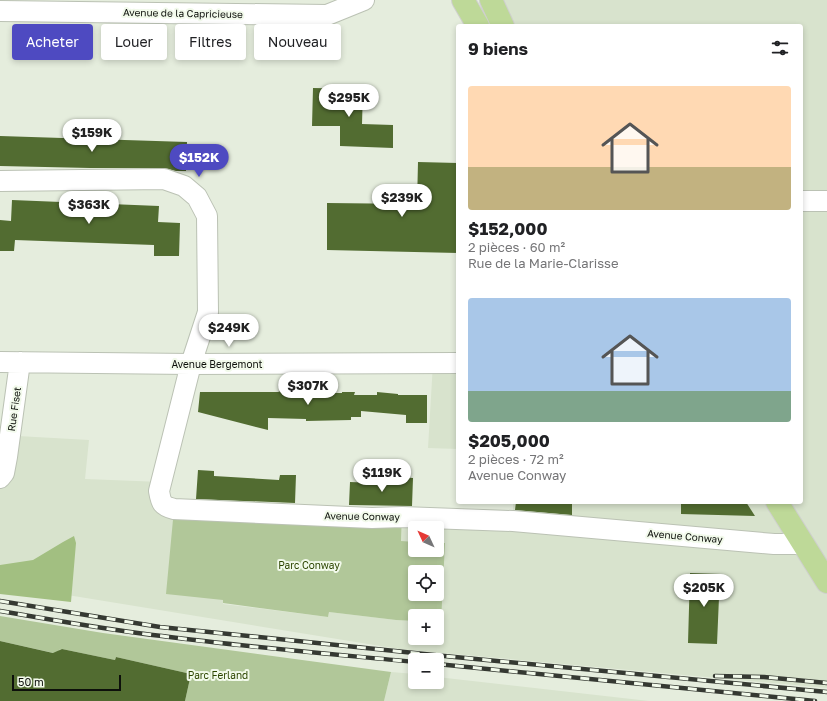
<!DOCTYPE html>
<html lang="fr">
<head>
<meta charset="utf-8">
<style>
	body { margin:0; font-family:"Golos Text",sans-serif; background:#f6f6f6; color:#202124; height:100vh; display:flex; flex-direction:column; font-size:15px; white-space:nowrap }
	* { box-sizing:border-box; margin:0 }
	p { font-size:13px; color:#757577 }
	.icon { flex:none; width:22px; height:22px; fill:none; stroke:currentColor; stroke-width:2; stroke-linecap:round; stroke-linejoin:round }
	.map { position:relative; flex:1; overflow:hidden }
	.drawer { position:absolute; left:456px; top:24px; width:347px; height:480px; display:flex; flex-direction:column; background:#fff; border-radius:4px; box-shadow:0 2px 6px #0003 }
	.drawer>* { flex:none }
	.banner { position:absolute; left:12px; top:24px; width:380px; height:36px; display:flex; gap:8px }
	.needle { width:26px; rotate:314deg }
	.buttons { position:absolute; left:408px; top:521px; display:grid; gap:8px }
	.buttons a { display:grid; place-items:center; width:36px; height:36px; border-radius:4px; background:#fff; box-shadow:0 2px 6px #0003; font-size:20px }
	.scale { position:absolute; left:12px; bottom:10px; width:109px; box-sizing:border-box; padding-left:4px; border:2px solid #0d100b; border-top:0; font-size:11px; line-height:14px; white-space:nowrap; color:#0d100b; -webkit-text-stroke:3px #f2faeb; paint-order:stroke }
	.price { position:absolute; translate:-50% -34px; padding:0 9px; border-radius:14px; background:#fff; color:#222; font-size:13px; line-height:26px; filter:drop-shadow(0 1px 2px #0008) }
	.price::after { content:''; position:absolute; left:50%; top:24px; width:12px; height:9px; margin-left:-6px; background:inherit; clip-path:polygon(0 0,100% 0,50% 100%) }
	.price.on { background:#4e4ac1; color:#fff }
	ul { padding:0; list-style:none }
	li { display:grid; align-content:center; gap:8px; height:212px; padding:0 12px }
	li span { display:grid; place-items:center; height:124px; border-radius:4px; color:#555 }
	li>.icon { margin-inline-start:auto }
	span .icon { width:72px; height:72px; fill:#fffc; stroke-width:1 }
	li b { font-size:17px }
	h2 { display:flex; justify-content:space-between; align-items:center; height:48px; padding:0 12px; font-size:17px }
	.pill { padding:0 14px; border-radius:4px; background:#fff; box-shadow:0 2px 6px #0003; font-size:14px; line-height:36px }
	.pill.on { background:#4e4ac1; color:#fff }
	.map>svg:first-child { display:block }
</style>
</head>
<body>
<div class="map">
<svg width="827" height="701" viewBox="0 0 827 701">
	<rect width="100%" height="100%" fill="#e5eddd"/>
	<path fill="#d8e3cd" d="M495,0H827V688L399,649L0,584V435L89,440L85,479L162,482L166,507L223,600V604L328,617L329,612L396,620L415,621V638H437V622H441L437,528H415V542H401L402,517L513,521V502H801V26H509Z
		M433,363H458V449L428,448Z
		M391,672L415,674V682H437V677L649,701H384Z"/>
	<path fill="#b1c799" fill-rule="evenodd" d="M174,509L402,517L401,541L415,542V550H437V543H445L441,622H437V616H415V621L396,620L329,612L328,617L223,603V600L166,594ZM415,572H437V594H415Z
		M0,616L103,633L391,672L384,701H185L191,674L116,657L115,660L62,649L59,650L58,654L0,641Z"/>
	<path fill="#a2bf81" d="M74,536L76,543L71,602L0,594V565L33,560L63,542Z"/>
	<path fill="#526c31" d="M313,88L363,89L362,124L393,125V148L340,146V126H312Z
		M0,136L187,142L186,171H176L164,168H90L0,166Z
		M418,162L458,163V253L327,250V203L417,204Z
		M12,200L159,206L158,222L180,223L179,256H154V245L15,240L14,251H0V220L11,221Z
		M282,386H294V391H298V393H342V392H355L354,395H377V392L398,394V395H427V423H406V415L361,411V417H351V420L306,421V419L268,418V430L198,412L200,392H278L281,391Z
		M198,470L214,471V476L279,480L280,475H296L295,503L196,499Z
		M398,477L413,478L412,506L349,505L350,482L398,484Z
		M516,502H572V515L515,510Z
		M681,502H746L755,516L681,514Z
		M690,573L720,574L717,644L688,643Z
		M0,641L53,653L62,649L115,660L116,657L191,674L185,701H0Z"/>
	<g fill="none" stroke-linecap="round" stroke-linejoin="round">
		<g stroke="#bbc2b4" stroke-width="22">
			<path id="minor" d="M0,11L327,15L364,0
				M0,181L164,179L184,186L197,197L207,216L208,312L191,364L159,491C161,503 162,506 174,509L372,518L402,517L513,521L774,544H803
				M801,201H827
				M0,362L191,364L458,363
				M0,478L4,473L7,457L20,362"/>
		</g>
		<g stroke="#cfcfce" stroke-width="24">
			<path id="major" d="M463,0L478,26
				M491,0L503,26
				M777,502L827,582"/>
		</g>
		<use href="#minor" stroke="#fff" stroke-width="20"/>
		<use href="#major" stroke="#bed998" stroke-width="22"/>
		<g stroke="#353932" stroke-width="4.5">
			<path id="rail" d="M0,601L160,627L434,655L827,692
				M0,611C54,620 108,630 162,636C246,647 330,654 415,662
				M437,664L815,701
				M715,676L764,677L827,683"/>
		</g>
		<use href="#rail" stroke="#f2faeb" stroke-width="3" stroke-dasharray="9" stroke-linecap="butt"/>
	</g>
	<g text-anchor="middle" stroke-width="4" stroke-linejoin="round" paint-order="stroke">
		<g font-size="10" fill="#0d100b" stroke="#f2faeb">
			<text transform="translate(183 13) rotate(1)" y="4">Avenue de la Capricieuse</text>
			<text x="217" y="368">Avenue Bergemont</text>
			<text transform="translate(14 409) rotate(-82)" y="4">Rue Fiset</text>
			<text transform="translate(362 516) rotate(1)" y="4">Avenue Conway</text>
			<text transform="translate(685 536) rotate(5)" y="4">Avenue Conway</text>
		</g>
		<g font-size="10" fill="#2c4500" stroke="#f2faeb">
			<text x="309" y="569">Parc Conway</text>
			<text x="218" y="679">Parc Ferland</text>
		</g>
	</g>
</svg>
<div class="buttons">
<a><svg class="needle" viewBox="-14 -14 28 28"><path d="M0-13l5 13h-10z" fill="#e53935"/><path d="M0 13l5-13h-10z" fill="#757577"/></svg></a>
<a><svg class="icon" aria-label="locate" viewBox="0 0 24 24"><circle cx="12" cy="12" r="6"/><path d="M12 2v4M12 18v4M2 12h4M18 12h4"/></svg></a>
<a>+</a>
<a>−</a>
</div>
<div class="scale">50 m</div>
<b class="price" style="left:349px;top:118px">$295K</b>
<b class="price" style="left:92px;top:153px">$159K</b>
<b class="price on" style="left:199px;top:178px">$152K</b>
<b class="price" style="left:402px;top:218px">$239K</b>
<b class="price" style="left:89px;top:225px">$363K</b>
<b class="price" style="left:229px;top:348px">$249K</b>
<b class="price" style="left:308px;top:406px">$307K</b>
<b class="price" style="left:382px;top:493px">$119K</b>
<b class="price" style="left:704px;top:608px">$205K</b>
<div class="banner">
<a class="pill on">Acheter</a>
<a class="pill">Louer</a>
<a class="pill">Filtres</a>
<a class="pill">Nouveau</a>
</div>
<section class="drawer">
<h2>9 biens<svg class="icon" aria-label="filters" viewBox="0 0 24 24"><path d="M4 7h16M4 17h16"/><circle cx="9" cy="7" r="2"/><circle cx="15" cy="17" r="2"/></svg></h2>
<ul>
<li><span style="background:linear-gradient(#ffd9b3 65%,#c2b280 0)"><svg class="icon" aria-label="home" viewBox="0 0 24 24"><path d="M3 11l9-7 9 7M6 9v11h12V9"/></svg></span><div><b>$152,000</b><p>2 pièces · 60 m²</p><p>Rue de la Marie-Clarisse</p></div></li>
<li><span style="background:linear-gradient(#a9c7e8 75%,#7fa58c 0)"><svg class="icon" aria-label="home" viewBox="0 0 24 24"><path d="M3 11l9-7 9 7M6 9v11h12V9"/></svg></span><div><b>$205,000</b><p>2 pièces · 72 m²</p><p>Avenue Conway</p></div></li>
</ul>
</section>
</div>
</body>
</html>
